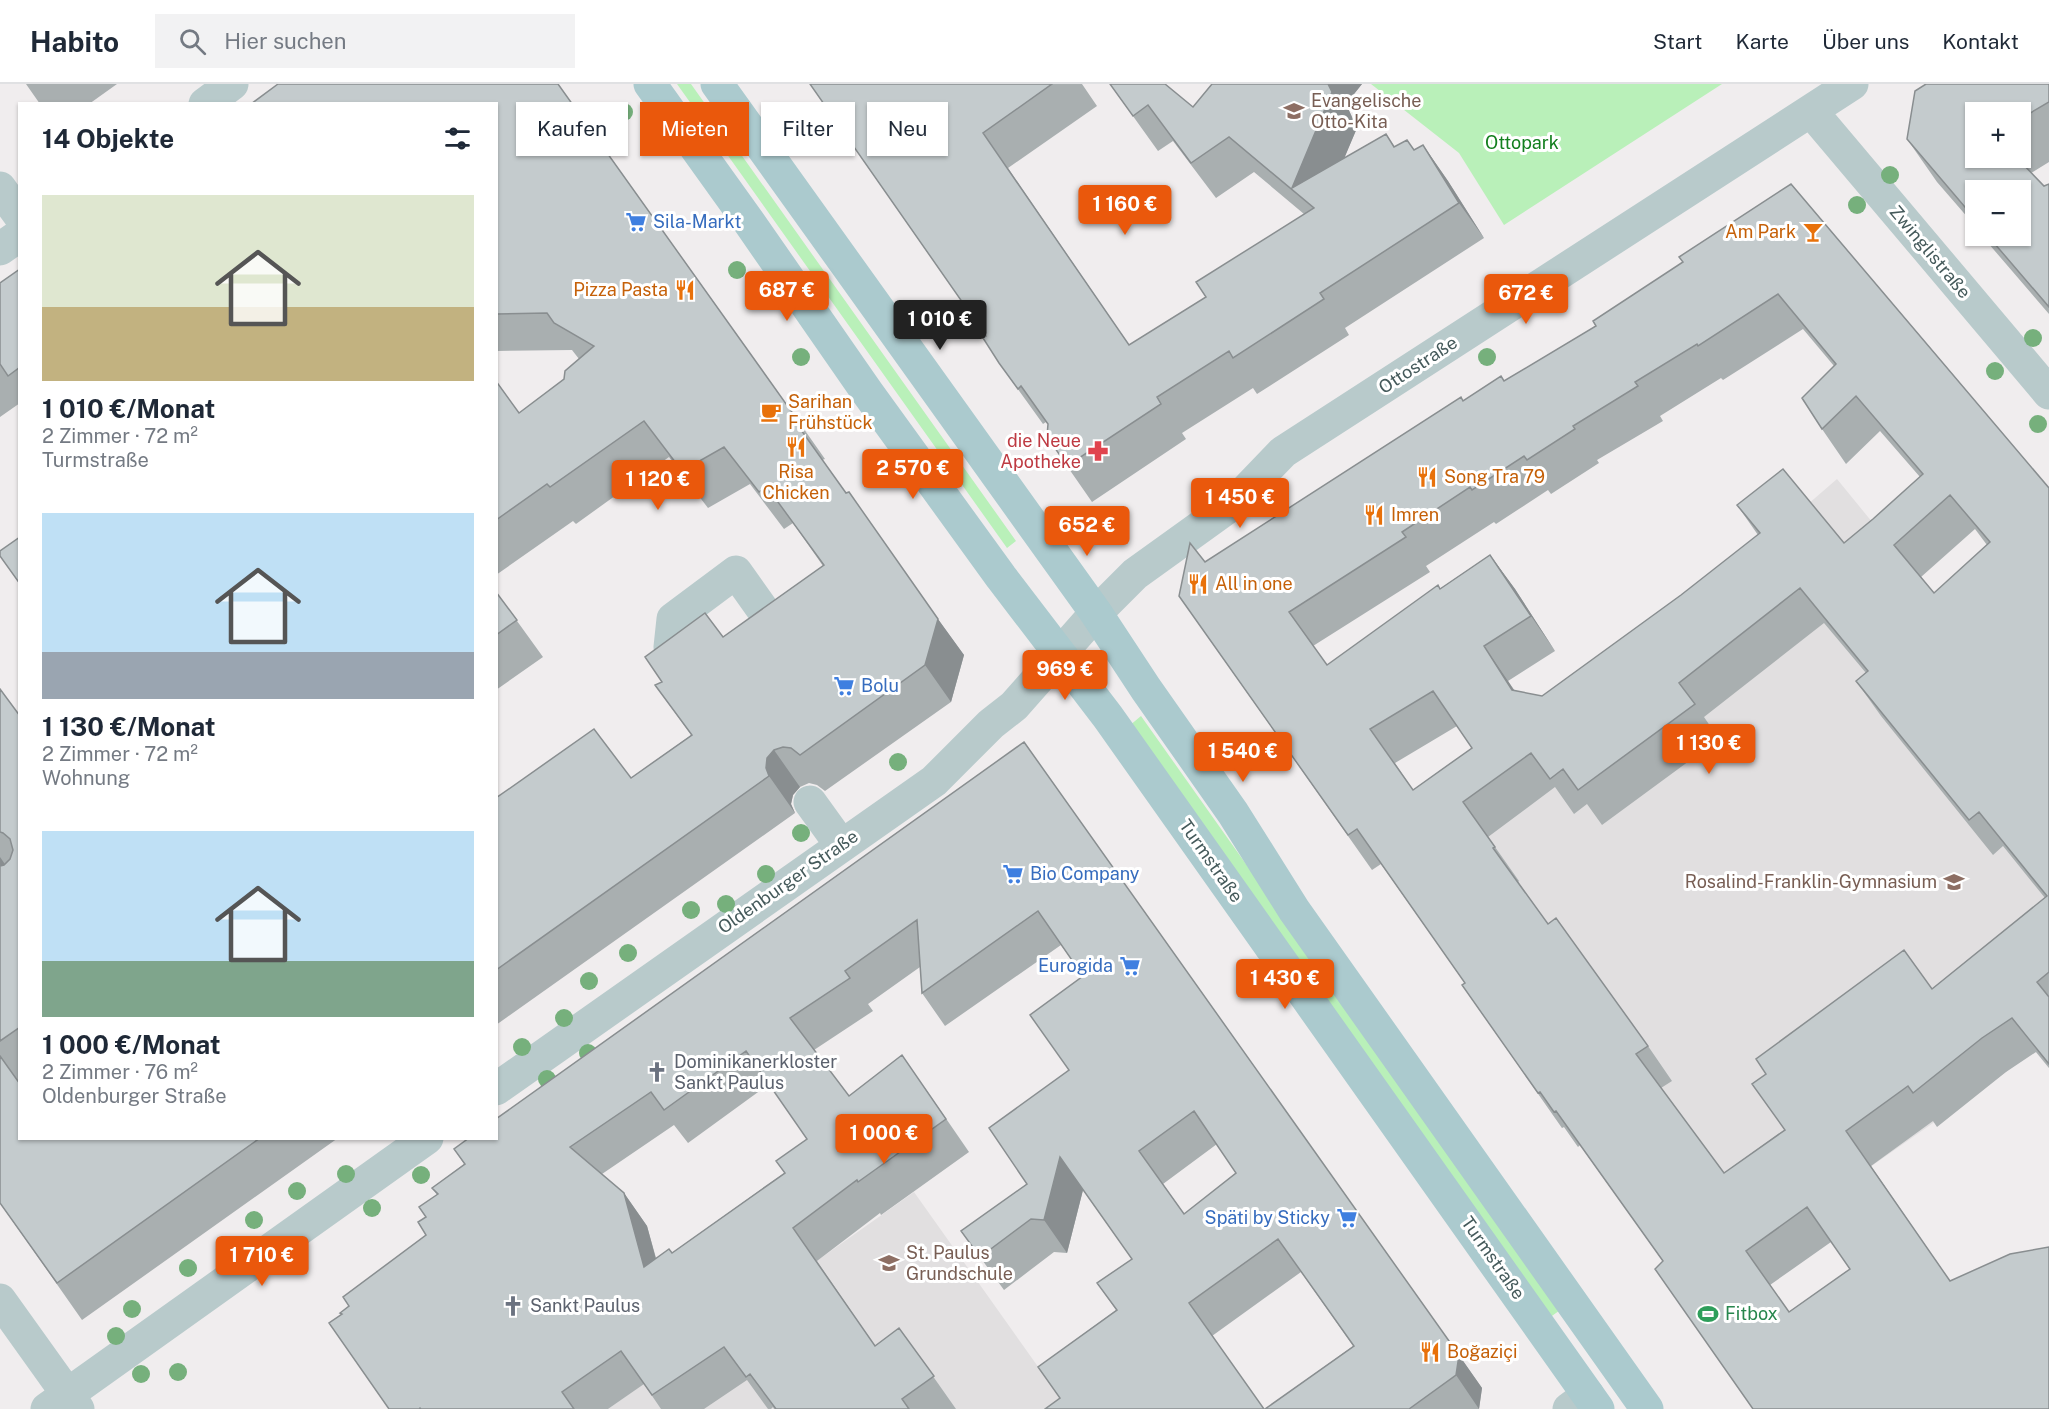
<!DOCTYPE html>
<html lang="de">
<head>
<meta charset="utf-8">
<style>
	body { margin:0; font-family:"Public Sans",sans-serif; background:#f2f2f3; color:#1f2937; height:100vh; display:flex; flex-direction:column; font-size:22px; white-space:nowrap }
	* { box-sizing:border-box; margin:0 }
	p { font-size:20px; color:#747a83 }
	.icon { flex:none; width:33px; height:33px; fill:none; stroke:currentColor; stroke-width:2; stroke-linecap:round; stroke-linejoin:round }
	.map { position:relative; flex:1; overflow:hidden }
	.details { position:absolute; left:18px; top:18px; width:480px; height:1038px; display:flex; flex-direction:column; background:#fff; border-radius:0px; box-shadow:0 2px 4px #0004 }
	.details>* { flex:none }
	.top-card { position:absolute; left:516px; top:18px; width:570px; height:54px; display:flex; gap:12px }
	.tools { position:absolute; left:1965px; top:18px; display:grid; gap:12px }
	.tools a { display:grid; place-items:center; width:66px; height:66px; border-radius:0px; background:#fff; box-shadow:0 2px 4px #0004; font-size:30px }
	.price { position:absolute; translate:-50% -51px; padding:0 14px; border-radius:6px; background:#ea580c; color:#fff; font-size:20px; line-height:39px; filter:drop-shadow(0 2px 3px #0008) }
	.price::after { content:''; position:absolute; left:50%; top:36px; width:18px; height:14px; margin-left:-9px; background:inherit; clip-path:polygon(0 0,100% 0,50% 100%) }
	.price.on { background:#222; color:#fff }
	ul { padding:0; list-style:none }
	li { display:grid; align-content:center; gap:12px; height:318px; padding:0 24px }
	li span { display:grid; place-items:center; height:186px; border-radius:0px; color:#555 }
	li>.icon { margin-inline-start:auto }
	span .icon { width:108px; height:108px; fill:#fffc; stroke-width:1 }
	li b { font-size:26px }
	h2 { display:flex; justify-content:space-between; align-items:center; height:72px; padding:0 24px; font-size:26px }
	.chip { padding:0 21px; border-radius:0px; background:#fff; box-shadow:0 2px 4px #0004; font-size:21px; line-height:54px }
	.chip.on { background:#ea580c; color:#fff }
	header { display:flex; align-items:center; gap:36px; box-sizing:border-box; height:84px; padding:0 30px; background:#fff; border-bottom:2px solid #e0e1e3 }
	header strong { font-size:28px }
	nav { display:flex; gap:33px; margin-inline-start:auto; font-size:21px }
	.search { width:420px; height:54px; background:#f2f2f3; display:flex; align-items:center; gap:15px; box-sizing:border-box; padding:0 21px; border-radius:0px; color:#747a83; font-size:22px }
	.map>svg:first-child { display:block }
</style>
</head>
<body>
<header>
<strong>Habito</strong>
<div class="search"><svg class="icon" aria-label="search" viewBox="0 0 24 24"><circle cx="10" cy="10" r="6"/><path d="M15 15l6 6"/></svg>Hier suchen</div>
<nav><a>Start</a><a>Karte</a><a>Über uns</a><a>Kontakt</a></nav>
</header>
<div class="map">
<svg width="2049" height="1325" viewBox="0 0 2049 1325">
	<rect width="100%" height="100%" fill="#f0edee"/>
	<path fill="#e1dfe0" d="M1837,395L1935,515L2049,662V984L2034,966L2006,988L1687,1211L1580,1061L1578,1063L1564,1043L1562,1044L1486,935L1489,933L1381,780L1437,741Z
		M914,1108L1061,1315L1048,1325H608Z"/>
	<path fill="#b9f0b9" d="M677,0H691L1016,457L1007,464Z
		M1371,0H1722L1504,141L1459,69Z
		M1141,632L1518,1164L1563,1224L1549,1234L1129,642Z"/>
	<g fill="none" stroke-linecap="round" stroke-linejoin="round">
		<path stroke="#b8cacb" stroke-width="33" d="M205,20L232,0
			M1811,27L2049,309
			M0,104L20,132
			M0,165L20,151
			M670,563L673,535L736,488L775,543
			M810,718L841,761
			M496,1005L934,697L991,640L1014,622L1096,529L1135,490L1235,418L1283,368L1852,0
			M0,1216L78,1325
			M47,1325L427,1054
			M1569,1325L1588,1311"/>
		<path stroke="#abcace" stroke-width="33" d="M650,0L749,138L867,308L1001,493L1108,633L1598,1325
			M717,0L1096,529L1146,605L1233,729L1294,826L1647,1325"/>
	</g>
	<g fill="#76b07c">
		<circle cx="624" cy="28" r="9"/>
		<circle cx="1890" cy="91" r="9"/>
		<circle cx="1857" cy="121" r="9"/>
		<circle cx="737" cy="186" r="9"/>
		<circle cx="2033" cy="254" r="9"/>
		<circle cx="801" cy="273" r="9"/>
		<circle cx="1487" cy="273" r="9"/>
		<circle cx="1995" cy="287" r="9"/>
		<circle cx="2038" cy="340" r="9"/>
		<circle cx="898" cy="678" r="9"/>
		<circle cx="801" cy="749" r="9"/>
		<circle cx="766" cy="790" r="9"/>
		<circle cx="726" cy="820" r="9"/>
		<circle cx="691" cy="826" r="9"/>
		<circle cx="628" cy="869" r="9"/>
		<circle cx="589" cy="897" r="9"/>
		<circle cx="564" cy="934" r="9"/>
		<circle cx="522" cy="963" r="9"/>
		<circle cx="588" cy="969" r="9"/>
		<circle cx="547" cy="995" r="9"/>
		<circle cx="346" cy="1090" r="9"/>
		<circle cx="421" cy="1091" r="9"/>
		<circle cx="297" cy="1107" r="9"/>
		<circle cx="372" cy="1124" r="9"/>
		<circle cx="254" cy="1136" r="9"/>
		<circle cx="188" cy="1184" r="9"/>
		<circle cx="132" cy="1225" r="9"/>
		<circle cx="116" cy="1252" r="9"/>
		<circle cx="178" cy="1288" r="9"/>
		<circle cx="141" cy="1290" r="9"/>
	</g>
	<path fill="#a9afb0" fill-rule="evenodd" d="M26,0H117L89,20H40Z
		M558,0L799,338L825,375L822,376L846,409L964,571L951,618L825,707L817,701L809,699L800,703L793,711L791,720L795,729L496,941V714L631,694L691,651L655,601L662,598L645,573L723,553L823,482L793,439L784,445L750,400L708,424L669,373L576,440L573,437L496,491V297L519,329L564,295L579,275L572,266L496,267V20Z
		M810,0H1082L1097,22L1008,84L1129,261L1206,213L1304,130L1254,88L1216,114L1173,57L1158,67L1110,0L1193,23L1212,0H1362L1346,20L1357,44L1344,74L1386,50L1395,63L1414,66L1423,61L1448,97L1484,154L1345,244L1349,251L1257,310L1253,304L1182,349L1186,355L1092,418L1067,382L1048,340L1046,338L1043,340L999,279L986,252Z
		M1926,0H2049V78L2031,89L2044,102L2049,100V230L1982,152H2020V106H1976V143L1937,98L1907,55L1915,7ZM1976,28H2020V74H1976Z
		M1791,100L2049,404V984L2036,968L2006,988L1937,1043L1933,1037L1871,1082L1950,1197L1753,1325L1663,1177L1580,1061L1578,1063L1564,1043L1562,1044L1462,901L1465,899L1381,780L1372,786L1179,512L1205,478L1463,317L1504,297L1596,242ZM1803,245L1834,282L1822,345L1846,380L1880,347L1920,393L1873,435L1844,459L1737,421L1758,451L1681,511L1542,612L1515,607L1508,597L1555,567L1515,505L1490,471L1327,581L1313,562L1430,488L1426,482L1494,438L1496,440L1548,406L1551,410L1599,379L1597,376L1663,337L1660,332L1721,294L1723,296ZM1975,445L1987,461L1934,509L1921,493ZM1824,539L1866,589L1856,597L1881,632L1993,771L2003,762L2045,814L1932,905L1784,1046L1724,1089L1661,1004L1672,997L1648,962L1548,840L1518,798L1519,797L1488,753L1555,703L1574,730L1587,720L1602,741L1719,655L1704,633ZM1457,642L1472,664L1413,706L1395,679ZM1831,1158L1850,1185L1789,1228L1770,1201Z
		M20,185V319L0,333V199Z
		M496,508L543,573L496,606Z
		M0,605L20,632V998H19L20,1054H338L82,1236L0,1119Z
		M1024,658L1482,1304L1479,1325H1265L1353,1262L1301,1188L1212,1252L1060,1314L1038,1283L1116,1226L1097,1199L1132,1175L1083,1106L1067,1169L1054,1168L1004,1206L961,1147L1027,1100L1069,986L1083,892L1061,861L945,942L922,909L920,883L868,920L873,927L814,966L849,1012L925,1004L969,1068L881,1131L880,1129L817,1177L875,1262L899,1244L956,1325H774L773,1323L771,1325H768L747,1296L704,1325H661L644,1300L608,1325H389L342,1231L349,1222L426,1151V1133L437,1111L432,1104L464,1080L454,1065ZM769,1000L807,1055L784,1089L672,1169L656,1174L647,1142L624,1109L602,1090L674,1041L688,1059ZM1217,1060L1236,1089L1184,1130L1163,1100Z"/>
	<path fill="#898e90" d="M1328,0H1362L1346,20L1357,44L1320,132L1314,124L1292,104Z
		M1423,61L1448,97L1484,154L1459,119Z
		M1490,471L1515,505L1555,567L1531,532Z
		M938,535L964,571L951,618L925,581Z
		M1484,562L1508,597L1536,641L1512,606Z
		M774,666L800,703L793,711L791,720L795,729L769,692L766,684L767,674Z
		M0,773L9,786L0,807Z
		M1060,1073L1083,1106L1067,1169L1044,1136Z
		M624,1109L647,1142L667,1216L644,1183Z
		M1459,1271L1482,1304L1479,1325L1456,1291Z"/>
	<path fill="#c4cbcd" stroke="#898e90" stroke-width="1.5" fill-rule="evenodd" d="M278,0H558L799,338L796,339L846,409L849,408L938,535L925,581L800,671L791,664L783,663L774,666L767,674L766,684L769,692L496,886V714L594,645L631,694L692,651L655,601L662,598L645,573L705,529L723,553L824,481L767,403L759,408L724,363L682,387L644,337L550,403L547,400L496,436V297L519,329L564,295L565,287L594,262L554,239L547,229L496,230V20H251Z
		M810,0H1052L983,49L1129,261L1206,213L1196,198L1314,124L1229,53L1191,79L1148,21L1133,32L1110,0H1165L1193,23L1212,0H1328L1332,8L1292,104L1386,50L1394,63L1407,56L1414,66L1423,61L1459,119L1320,209L1324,215L1233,274L1229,267L1157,313L1161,320L1067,382L1047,352L1048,340L1021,302L1018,305L999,279L983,254L986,252Z
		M1926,0H2049V18L2020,35V28H1976V74H2017L2044,102L2049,100V223L1988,152H2020V106H1976V136L1907,55L1915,7Z
		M1791,100L2049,404V888L2037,898L2049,913V980L2012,934L1982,954L1913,1009L1908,1002L1846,1047L1950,1197L2010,1170L2049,1163V1325H1753L1655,1185L1663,1177L1556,1027L1554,1028L1540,1008L1538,1009L1462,901L1465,899L1357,745L1348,751L1179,512L1190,459L1205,478L1461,313L1463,317L1501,292L1504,297L1596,242L1593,237L1683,178L1679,173ZM1778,210L1836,280L1802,314L1822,345L1856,312L1923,390L1873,435L1844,459L1783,385L1737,421L1760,449L1681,511L1542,612L1512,606L1484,562L1531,532L1490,471L1440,505L1438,501L1327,581L1289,528L1406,453L1402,448L1470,403L1472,406L1524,372L1527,376L1575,345L1573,342L1638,302L1635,298L1697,260L1698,262ZM1950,411L1990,458L1934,509L1894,461ZM1800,504L1868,587L1856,597L1969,736L1979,728L2047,812L1932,905L1904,866L1756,975L1766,990L1752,1000L1785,1046L1724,1089L1636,970L1648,962L1556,834L1548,840L1493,764L1495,763L1463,718L1531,669L1550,695L1563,685L1578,706L1695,620L1679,599ZM1433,607L1472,664L1413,706L1370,645ZM1807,1123L1850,1185L1789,1228L1746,1167Z
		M20,185V283L8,292L0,280V199Z
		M20,453V500L0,472V467Z
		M496,508L517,536L496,551Z
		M0,605L20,632V943L0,957V782L4,781L10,775L13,766L10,755L3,749L0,748Z
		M1024,658L1459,1271L1456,1291L1409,1325H1265L1354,1262L1278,1155L1189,1219L1264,1325H1045L1060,1314L1038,1283L1117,1226L1097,1199L1132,1175L1060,1073L1044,1136L1031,1135L980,1173L961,1147L1027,1100L989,1044L1069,986L1030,931L1083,892L1038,827L922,909L917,836L845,887L850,894L790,934L849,1012L902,971L946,1035L858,1098L857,1096L793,1144L875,1262L899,1244L934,1292L902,1315L909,1325H776L750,1290L746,1293L724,1263L652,1311L621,1267L562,1308L574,1325H421L420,1324L419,1325H389L329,1239L342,1230L340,1229L349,1222L343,1213L426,1151L418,1138L426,1133L419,1123L438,1110L432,1104L465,1080L454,1065L469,1054H496V1035ZM746,967L807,1055L776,1077L785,1089L672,1169L669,1165L644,1183L624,1109L570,1063L651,1008L664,1026ZM1194,1027L1236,1089L1184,1130L1139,1067Z
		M0,972L20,1000V1054H260L57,1199L0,1119Z"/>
	<defs>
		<g id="school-bare" transform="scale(1.62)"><path d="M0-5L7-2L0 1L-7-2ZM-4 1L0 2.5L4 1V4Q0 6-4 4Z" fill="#8d6e63" stroke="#fff" stroke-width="2.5" paint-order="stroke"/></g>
		<g id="supermarket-bare" transform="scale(1.62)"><path d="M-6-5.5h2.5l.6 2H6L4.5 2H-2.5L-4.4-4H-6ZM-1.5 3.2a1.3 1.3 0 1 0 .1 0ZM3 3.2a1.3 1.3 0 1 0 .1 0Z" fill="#3f7fe0" stroke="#fff" stroke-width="2.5" paint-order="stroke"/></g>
		<g id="bar-bare" transform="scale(1.62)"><path d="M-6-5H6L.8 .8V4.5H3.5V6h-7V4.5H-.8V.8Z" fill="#e8710a" stroke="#fff" stroke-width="2.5" paint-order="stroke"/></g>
		<g id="restaurant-bare" transform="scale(1.62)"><path d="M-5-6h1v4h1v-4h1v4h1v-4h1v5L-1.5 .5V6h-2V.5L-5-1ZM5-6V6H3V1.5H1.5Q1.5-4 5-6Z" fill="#e8710a" stroke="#fff" stroke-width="2.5" paint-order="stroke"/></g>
		<g id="cafe-bare" transform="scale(1.62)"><path d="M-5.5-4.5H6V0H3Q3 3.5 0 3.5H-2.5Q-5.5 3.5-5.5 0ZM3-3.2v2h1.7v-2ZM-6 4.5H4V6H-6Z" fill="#e8710a" stroke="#fff" stroke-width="2.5" paint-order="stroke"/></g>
		<g id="pharmacy-bare" transform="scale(1.62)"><path d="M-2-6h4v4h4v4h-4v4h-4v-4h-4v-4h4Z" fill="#e0444e" stroke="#fff" stroke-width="2.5" paint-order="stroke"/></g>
		<g id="church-bare" transform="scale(1.62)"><path d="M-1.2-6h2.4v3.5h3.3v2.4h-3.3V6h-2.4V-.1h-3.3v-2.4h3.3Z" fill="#6b7280" stroke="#fff" stroke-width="2.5" paint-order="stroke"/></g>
		<g id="stadium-bare" transform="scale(1.62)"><path d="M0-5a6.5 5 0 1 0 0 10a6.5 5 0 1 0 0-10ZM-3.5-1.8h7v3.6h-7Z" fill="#2e9e5b" stroke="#fff" stroke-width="2.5" paint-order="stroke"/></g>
	</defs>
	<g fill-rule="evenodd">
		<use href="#school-bare" x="1294" y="27"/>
		<use href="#supermarket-bare" x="636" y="138"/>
		<use href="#bar-bare" x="1813" y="148"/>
		<use href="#restaurant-bare" x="685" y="206"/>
		<use href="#cafe-bare" x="771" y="328"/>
		<use href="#restaurant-bare" x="796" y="363"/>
		<use href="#pharmacy-bare" x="1098" y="367"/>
		<use href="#restaurant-bare" x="1427" y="393"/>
		<use href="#restaurant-bare" x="1374" y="431"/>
		<use href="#restaurant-bare" x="1198" y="500"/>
		<use href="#supermarket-bare" x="844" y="602"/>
		<use href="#supermarket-bare" x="1013" y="790"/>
		<use href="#school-bare" x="1954" y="798"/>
		<use href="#supermarket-bare" x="1130" y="882"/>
		<use href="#church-bare" x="657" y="988"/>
		<use href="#supermarket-bare" x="1347" y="1134"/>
		<use href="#school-bare" x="889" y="1179"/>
		<use href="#church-bare" x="513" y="1222"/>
		<use href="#stadium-bare" x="1708" y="1230"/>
		<use href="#restaurant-bare" x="1430" y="1268"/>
	</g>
	<g text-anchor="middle" stroke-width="6" stroke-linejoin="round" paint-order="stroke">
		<g font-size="18" fill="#785e54" stroke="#fff" text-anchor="start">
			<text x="1311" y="23">Evangelische<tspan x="1311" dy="21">Otto-Kita</tspan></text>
			<text x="1937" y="804" text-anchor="end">Rosalind-Franklin-Gymnasium</text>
			<text x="906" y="1175">St. Paulus<tspan x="906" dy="21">Grundschule</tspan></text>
		</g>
		<g font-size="18" fill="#137f1e" stroke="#fff">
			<text x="1522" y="65">Ottopark</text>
		</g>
		<g font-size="18" fill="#366cbe" stroke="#fff" text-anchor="start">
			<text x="653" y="144">Sila-Markt</text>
			<text x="861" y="608">Bolu</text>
			<text x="1030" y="796">Bio Company</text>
			<text x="1113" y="888" text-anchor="end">Eurogida</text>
			<text x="1330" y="1140" text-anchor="end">Späti by Sticky</text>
		</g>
		<g font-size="18" fill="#c56008" stroke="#fff" text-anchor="start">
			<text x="1796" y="154" text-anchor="end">Am Park</text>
			<text x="668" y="212" text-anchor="end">Pizza Pasta</text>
			<text x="788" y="324">Sarihan<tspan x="788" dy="21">Frühstück</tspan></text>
			<text x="796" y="394" text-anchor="middle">Risa<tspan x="796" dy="21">Chicken</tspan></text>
			<text x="1444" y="399">Song Tra 79</text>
			<text x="1391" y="437">Imren</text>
			<text x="1215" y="506">All in one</text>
			<text x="1447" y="1274">Boğaziçi</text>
		</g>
		<g font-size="18" fill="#455a5b" stroke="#fff">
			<text transform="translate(1930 168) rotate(50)" y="6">Zwinglistraße</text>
			<text transform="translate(1418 281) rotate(-33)" y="6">Ottostraße</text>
			<text transform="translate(1211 777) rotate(55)" y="6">Turmstraße</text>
			<text transform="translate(788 798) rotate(-35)" y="6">Oldenburger Straße</text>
			<text transform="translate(1493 1174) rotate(55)" y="6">Turmstraße</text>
		</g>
		<g font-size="18" fill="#be3a42" stroke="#fff" text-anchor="end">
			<text x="1081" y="363">die Neue<tspan x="1081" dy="21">Apotheke</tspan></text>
		</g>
		<g font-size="18" fill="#5b616d" stroke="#fff" text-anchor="start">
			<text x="674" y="984">Dominikanerkloster<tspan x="674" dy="21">Sankt Paulus</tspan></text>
			<text x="530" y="1228">Sankt Paulus</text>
		</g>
		<g font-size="18" fill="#27864d" stroke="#fff" text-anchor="start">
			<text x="1725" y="1236">Fitbox</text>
		</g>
	</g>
</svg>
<div class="tools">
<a>+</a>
<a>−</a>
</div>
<b class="price" style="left:1125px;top:152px">1 160 €</b>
<b class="price" style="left:787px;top:238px">687 €</b>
<b class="price" style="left:1526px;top:241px">672 €</b>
<b class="price on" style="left:940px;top:267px">1 010 €</b>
<b class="price" style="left:913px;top:416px">2 570 €</b>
<b class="price" style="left:658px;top:427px">1 120 €</b>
<b class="price" style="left:1240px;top:445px">1 450 €</b>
<b class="price" style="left:1087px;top:473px">652 €</b>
<b class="price" style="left:1065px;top:617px">969 €</b>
<b class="price" style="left:1709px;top:691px">1 130 €</b>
<b class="price" style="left:1243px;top:699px">1 540 €</b>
<b class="price" style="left:1285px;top:926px">1 430 €</b>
<b class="price" style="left:884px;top:1081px">1 000 €</b>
<b class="price" style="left:262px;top:1203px">1 710 €</b>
<div class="top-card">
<a class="chip">Kaufen</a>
<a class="chip on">Mieten</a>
<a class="chip">Filter</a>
<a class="chip">Neu</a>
</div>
<section class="details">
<h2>14 Objekte<svg class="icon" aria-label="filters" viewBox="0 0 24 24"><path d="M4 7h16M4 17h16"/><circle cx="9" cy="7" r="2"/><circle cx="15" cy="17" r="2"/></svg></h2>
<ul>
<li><span style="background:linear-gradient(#dfe7d0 60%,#c2b280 0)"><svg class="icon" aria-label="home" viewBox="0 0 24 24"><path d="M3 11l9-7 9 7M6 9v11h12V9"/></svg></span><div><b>1 010 €/Monat</b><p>2 Zimmer · 72 m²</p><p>Turmstraße</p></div></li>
<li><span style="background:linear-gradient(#bfe0f5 75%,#9aa5b1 0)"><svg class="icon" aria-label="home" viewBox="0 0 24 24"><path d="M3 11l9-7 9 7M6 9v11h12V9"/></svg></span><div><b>1 130 €/Monat</b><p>2 Zimmer · 72 m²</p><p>Wohnung</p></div></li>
<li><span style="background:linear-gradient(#bfe0f5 70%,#7fa58c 0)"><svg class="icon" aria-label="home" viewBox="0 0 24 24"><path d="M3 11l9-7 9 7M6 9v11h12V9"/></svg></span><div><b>1 000 €/Monat</b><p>2 Zimmer · 76 m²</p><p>Oldenburger Straße</p></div></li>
</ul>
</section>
</div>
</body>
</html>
